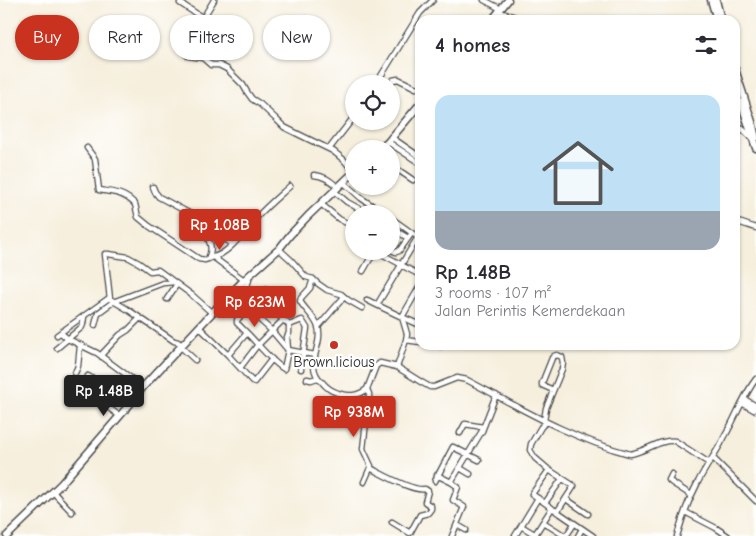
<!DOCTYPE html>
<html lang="en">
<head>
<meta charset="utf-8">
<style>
	body { margin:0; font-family:"Comic Neue",sans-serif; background:#f2f2f3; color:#2b2b33; height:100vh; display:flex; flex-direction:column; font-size:19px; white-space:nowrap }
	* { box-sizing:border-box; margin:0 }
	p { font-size:16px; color:#7c7c81 }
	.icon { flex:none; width:28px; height:28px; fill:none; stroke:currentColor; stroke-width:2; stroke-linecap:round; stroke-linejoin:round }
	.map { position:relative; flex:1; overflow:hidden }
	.panel { position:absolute; left:415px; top:15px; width:325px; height:335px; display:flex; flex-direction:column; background:#fff; border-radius:15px; box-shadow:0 1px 4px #0004 }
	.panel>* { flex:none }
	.banner { position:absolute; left:15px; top:15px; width:325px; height:45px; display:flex; gap:10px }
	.controls { position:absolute; left:345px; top:75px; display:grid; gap:10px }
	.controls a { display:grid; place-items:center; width:55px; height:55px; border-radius:50%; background:#fff; box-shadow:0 1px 4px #0004; font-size:25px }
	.price { position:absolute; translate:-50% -42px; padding:0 11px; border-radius:5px; background:#c8321e; color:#fff; font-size:16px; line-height:32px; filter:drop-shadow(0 1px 2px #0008) }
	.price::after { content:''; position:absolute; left:50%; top:30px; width:15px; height:11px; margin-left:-8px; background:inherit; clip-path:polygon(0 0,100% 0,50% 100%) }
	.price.active { background:#222; color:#fff }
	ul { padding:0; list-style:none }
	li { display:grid; align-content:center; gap:10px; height:265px; padding:0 20px }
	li+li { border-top:1px solid #e1e1e2 }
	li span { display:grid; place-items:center; height:155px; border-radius:15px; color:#555 }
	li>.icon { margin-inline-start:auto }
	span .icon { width:90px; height:90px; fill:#fffc; stroke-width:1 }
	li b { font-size:21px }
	h2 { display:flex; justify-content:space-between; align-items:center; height:60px; padding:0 20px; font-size:21px }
	.chip { padding:0 18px; border-radius:22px; background:#fff; box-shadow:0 1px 4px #0004; font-size:18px; line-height:45px }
	.chip.active { background:#c8321e; color:#fff }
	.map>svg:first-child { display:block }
</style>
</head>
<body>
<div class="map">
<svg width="756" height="536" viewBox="0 0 756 536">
	<rect width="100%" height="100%" fill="#fff"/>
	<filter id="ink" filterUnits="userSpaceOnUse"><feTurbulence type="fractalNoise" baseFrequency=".02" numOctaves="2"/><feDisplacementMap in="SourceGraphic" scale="10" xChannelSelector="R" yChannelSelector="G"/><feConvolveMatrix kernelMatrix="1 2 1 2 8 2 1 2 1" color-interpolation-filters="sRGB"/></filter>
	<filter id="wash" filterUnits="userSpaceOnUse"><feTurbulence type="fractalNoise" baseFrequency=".0096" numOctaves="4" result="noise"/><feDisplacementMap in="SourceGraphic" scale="20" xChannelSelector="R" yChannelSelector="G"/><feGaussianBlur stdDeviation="1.12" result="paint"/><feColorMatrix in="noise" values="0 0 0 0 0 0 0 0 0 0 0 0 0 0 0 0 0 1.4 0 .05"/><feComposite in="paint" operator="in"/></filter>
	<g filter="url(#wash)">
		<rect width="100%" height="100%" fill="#f6efdd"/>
	</g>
	<g filter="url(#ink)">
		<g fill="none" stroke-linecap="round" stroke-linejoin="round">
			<g stroke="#494846" stroke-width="7">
				<path id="minor" d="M214,0L203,18L199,35L196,39L186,47L184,51L185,53L188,56L203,58L211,65H219L227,69L243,85L247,92L252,99L260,104L277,120L284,127L300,135L333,151L344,160L354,172
					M484,0L501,9
					M180,3L203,18
					M499,12L526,20
					M376,84L420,13L433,0
					M390,84L393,80L398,79L416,88L420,87
					M735,122L752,138
					M391,137L420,157
					M388,142L420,163
					M87,148L95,159L99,190C115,193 123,192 135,204L138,217L149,226L199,259L205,260L213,257L244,280
					M329,149L354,117
					M391,165L413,180
					M314,175C325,176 330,181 338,187
					M343,182L361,198L385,214
					M153,187L155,192L159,197L202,220L207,228L218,234L232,244
					M334,191L347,202L369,214
					M321,204L339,219L354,227
					M391,218L419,238
					M735,221L756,228
					M391,228L408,238
					M418,237L377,305L402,317L420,286
					M279,249L291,260L306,277L313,279L310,288L301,298L300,301C305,310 315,317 318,327C324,345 303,365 322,382C326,387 331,391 338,393C347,397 359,396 367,389L376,366L380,363L397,367L421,382L430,387H434L457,378L467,380C520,408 572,439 630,454C645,452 660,439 675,441L709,463
					M391,250L396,252L399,251L412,233
					M213,257C230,254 246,228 258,216C268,205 279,196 290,186
					M208,259C211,253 212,247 209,241
					M401,265L420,275
					M363,271L370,259L376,253L382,254L402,265
					M313,279L317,283L327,290L341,294L348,300L362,308
					M266,289L237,320V323L247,333L228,355L240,368L256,347L283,320
					M231,294L272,331L288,350L315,355
					M167,299L177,284
					M367,300L377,305
					M215,309L220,311L226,306L248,283L249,280L248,277
					M402,317L420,325
					M95,325L98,313L113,302L163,283L174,282
					M289,325L302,320L307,328L301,369
					M199,327L228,355
					M318,327L344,297
					M61,333L68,339L97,353L143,387
					M247,333C257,343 273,363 284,369L288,350L287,337L289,333V325L259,297
					M57,335L109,298
					M406,340L420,342
					M182,345L178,342L174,341L127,309L110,299L105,254H108L128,257L139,263L150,271L158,270L192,295L212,313
					M437,345L441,346
					M181,347L195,360
					M57,348L82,327L83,324L84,317
					M102,357V354L120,335L128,330L140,318
					M397,367L406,340L407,334L402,317
					M240,368L252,381L254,382L272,359
					M75,373L78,366L80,346
					M88,376L118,394L130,404
					M307,379L311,380L317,378
					M744,399L756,406
					M99,401L120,416
					M742,403L754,410L756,409
					M544,421L546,408L562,369L563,363L562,357L557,355L554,356L552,358L542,383V385L553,390
					M460,433L465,424L483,427
					M713,458L756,501
					M370,468C382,474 413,492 425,489L428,491L425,502L431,506V509L428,513L420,515L410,533L392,522
					M460,468L470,474
					M549,470L574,486L557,512
					M672,474L669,480L671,482L691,495
					M437,475L451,482
					M435,481L453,447L479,460
					M364,482L371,466L363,449L366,422L369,412V394L367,389
					M53,492L72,512
					M566,499L588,514
					M545,503L562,479
					M555,510L593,536
					M685,512L716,528L728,536
					M543,522L565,536
					M457,525L466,530
					M521,526L536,535
					M452,536L464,507L453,500L458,487L451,482L482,431L496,395
					M515,536L538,498
					M534,536L552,508L532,494L549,470L535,458L530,450L531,444L541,427L546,422
					M566,536L574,524
					M578,536L582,529
					M677,536C682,518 689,499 698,482C706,466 717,452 725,436C736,417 743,396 756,379"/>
			</g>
			<g stroke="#494846" stroke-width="9">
				<path id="primary" d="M711,0L717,20
					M716,0L721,20
					M492,20L508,0
					M735,69L752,122L756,138
					M741,102L756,148
					M379,149L388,142L420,104
					M7,536L61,484L130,404L143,387L212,313L244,280L279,249L290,235L308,216L354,172"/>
			</g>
			<use href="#minor" stroke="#fff" stroke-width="4.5"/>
			<use href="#primary" stroke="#fff" stroke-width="6"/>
		</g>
	</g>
	<circle fill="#c8321e" stroke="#fff" stroke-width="2" cx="334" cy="345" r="5"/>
	<g text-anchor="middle" stroke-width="4.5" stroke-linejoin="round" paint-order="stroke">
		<g font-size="15" fill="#2b2b2b" stroke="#fff">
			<text x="334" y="367">Brown.licious</text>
		</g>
	</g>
</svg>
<div class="controls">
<a><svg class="icon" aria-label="locate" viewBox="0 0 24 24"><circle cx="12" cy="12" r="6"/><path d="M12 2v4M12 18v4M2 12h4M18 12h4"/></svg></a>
<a>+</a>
<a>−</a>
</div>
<b class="price" style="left:220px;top:251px">Rp 1.08B</b>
<b class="price" style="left:255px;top:328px">Rp 623M</b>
<b class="price active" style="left:104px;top:417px">Rp 1.48B</b>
<b class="price" style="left:354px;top:438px">Rp 938M</b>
<div class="banner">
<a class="chip active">Buy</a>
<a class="chip">Rent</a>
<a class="chip">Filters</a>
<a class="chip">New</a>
</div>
<section class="panel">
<h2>4 homes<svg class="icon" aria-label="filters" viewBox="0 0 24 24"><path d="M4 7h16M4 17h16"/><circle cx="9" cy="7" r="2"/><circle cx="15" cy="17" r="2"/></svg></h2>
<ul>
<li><span style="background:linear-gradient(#bfe0f5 75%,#9aa5b1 0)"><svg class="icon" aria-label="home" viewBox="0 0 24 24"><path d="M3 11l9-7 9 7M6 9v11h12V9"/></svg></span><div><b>Rp 1.48B</b><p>3 rooms · 107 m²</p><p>Jalan Perintis Kemerdekaan</p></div></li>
</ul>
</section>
</div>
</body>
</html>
